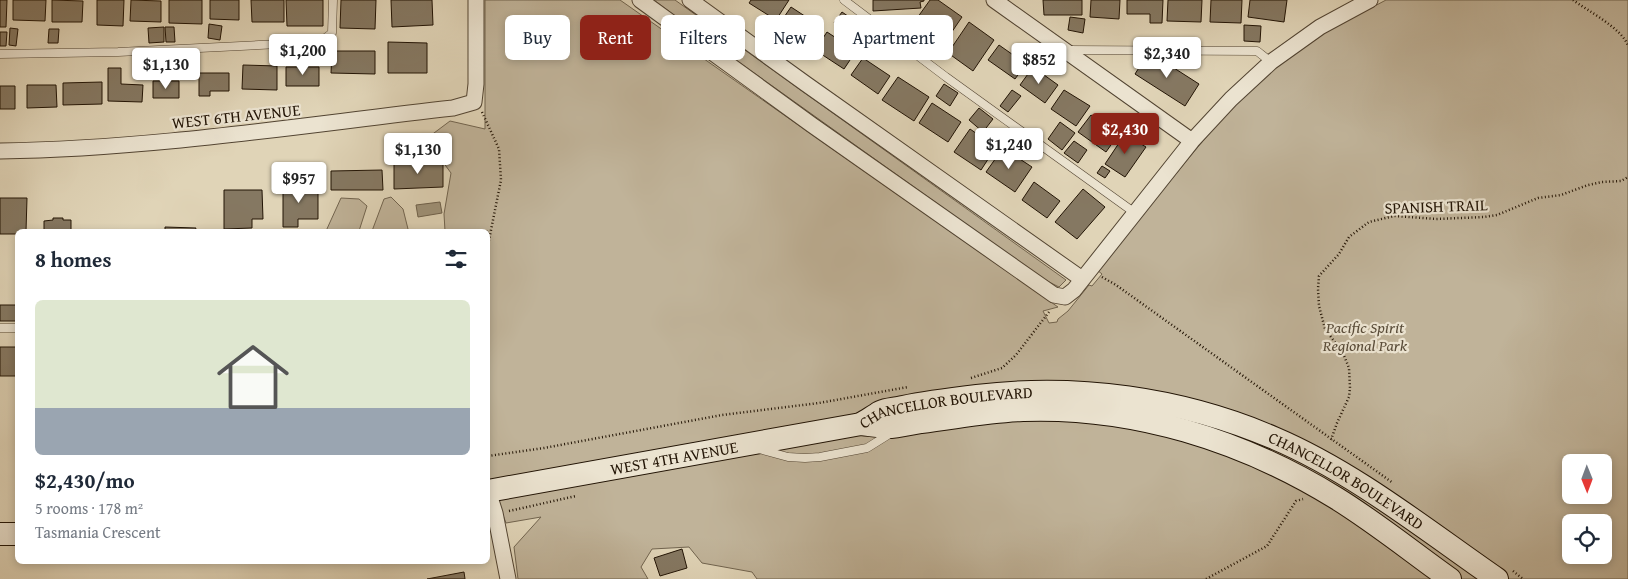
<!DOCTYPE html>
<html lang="en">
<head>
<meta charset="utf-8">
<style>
	body { margin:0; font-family:"Gentium Book Plus",serif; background:#f6f6f7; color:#1f2937; height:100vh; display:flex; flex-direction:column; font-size:19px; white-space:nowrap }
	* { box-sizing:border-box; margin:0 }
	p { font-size:16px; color:#747a83 }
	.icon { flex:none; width:28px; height:28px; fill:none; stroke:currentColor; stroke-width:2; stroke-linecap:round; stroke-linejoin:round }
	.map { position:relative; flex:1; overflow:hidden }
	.panel { position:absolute; left:15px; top:229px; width:475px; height:335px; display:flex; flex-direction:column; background:#fff; border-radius:8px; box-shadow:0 2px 8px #0003 }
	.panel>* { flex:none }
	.banner { position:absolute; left:505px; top:15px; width:475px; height:45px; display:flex; gap:10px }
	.needle { width:32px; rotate:179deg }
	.controls { position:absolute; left:1562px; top:454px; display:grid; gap:10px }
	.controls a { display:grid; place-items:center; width:50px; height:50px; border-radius:8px; background:#fff; box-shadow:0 2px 8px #0003; font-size:25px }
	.price { position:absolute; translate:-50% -42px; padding:0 11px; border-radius:5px; background:#fff; color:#222; font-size:16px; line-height:32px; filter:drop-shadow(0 1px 2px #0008) }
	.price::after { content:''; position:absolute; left:50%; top:30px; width:15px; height:11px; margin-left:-8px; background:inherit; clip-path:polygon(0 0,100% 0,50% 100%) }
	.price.on { background:#8f2418; color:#fff }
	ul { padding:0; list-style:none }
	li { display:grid; align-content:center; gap:10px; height:265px; padding:0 20px }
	li span { display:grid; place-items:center; height:155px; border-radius:8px; color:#555 }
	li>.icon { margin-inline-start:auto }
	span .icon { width:90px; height:90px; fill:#fffc; stroke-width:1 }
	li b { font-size:21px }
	h2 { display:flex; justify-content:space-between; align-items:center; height:60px; padding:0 20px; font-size:21px }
	.chip { padding:0 18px; border-radius:8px; background:#fff; box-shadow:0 2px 8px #0003; font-size:18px; line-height:45px }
	.chip.on { background:#8f2418; color:#fff }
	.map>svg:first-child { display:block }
</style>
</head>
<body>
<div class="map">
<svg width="1628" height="579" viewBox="0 0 1628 579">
	<rect width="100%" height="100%" fill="#e0d4b7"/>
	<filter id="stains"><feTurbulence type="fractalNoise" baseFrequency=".004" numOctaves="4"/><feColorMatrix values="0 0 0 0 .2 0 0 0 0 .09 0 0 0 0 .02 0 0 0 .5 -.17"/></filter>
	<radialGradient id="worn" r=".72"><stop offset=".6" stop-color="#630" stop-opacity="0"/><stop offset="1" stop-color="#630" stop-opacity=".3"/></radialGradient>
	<path fill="#c0b399" stroke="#71644f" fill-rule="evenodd" d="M485,0H620L1058,307L1043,311L1049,323L1057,322L1058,319L1068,311L1089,285L1092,286L1102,274L1097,270L1216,125L1233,106L1267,75L1302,47L1324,33L1386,0H1628V579H757L752,572L702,563L689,547L652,549L641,567L648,579H518L514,547L541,517L506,523L488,475V231H445L444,214L451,173L426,139L450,121L485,129ZM1571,462H1604V495H1571ZM1571,522H1604V555H1571Z
		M654,0H675L1066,280L1059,287L1043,279L698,33Z
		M391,197L403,209L408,229L407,231H372L384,199Z
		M341,198L359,199L367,206L359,231H326Z"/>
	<path fill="#9f937a" stroke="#6d604b" d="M440,202L442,213L418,217L416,205Z"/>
	<path fill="#857862" stroke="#221405" d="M0,0H7L6,27H0Z
		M13,0H46L45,21L13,20Z
		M52,0L83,1L82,22H52Z
		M97,0H124L123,26L97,25Z
		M131,0L161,1V22L130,21Z
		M169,0H202V24L169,23Z
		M210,0H239V20L210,19Z
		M251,0H284V22H252Z
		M286,0H323V26H287Z
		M341,0H376L375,29L340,28Z
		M391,0H432L433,25L392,27Z
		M751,0H789L776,20L749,3Z
		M873,0H924V1L920,2L921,8L873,11Z
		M930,0H938L962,17L945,42L915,21Z
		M1043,0H1082V15H1044Z
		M1091,0H1120L1119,19L1090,17Z
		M1127,0H1163L1162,23H1150V14H1127Z
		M1168,0H1202L1201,22L1167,21Z
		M1211,0H1242L1241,23L1210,22Z
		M1250,0H1287L1284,22L1248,17Z
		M791,7L823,28L812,44L780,23Z
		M842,12L855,21L847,32L834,23Z
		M1070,17L1085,19L1083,33L1068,30Z
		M969,22L994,40L973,71L948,53Z
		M209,24L222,26L220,40L208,38Z
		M1244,25L1261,26L1260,42L1244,41Z
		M164,27V42L149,43L148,28Z
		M165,27H174L175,42H166Z
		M10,28L18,29L16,46L9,45Z
		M49,29H59L58,43H48Z
		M0,32H7L6,46H0Z
		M827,32L856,51L844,69L815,50Z
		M388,42L427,43V73H388Z
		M999,45L1026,64L1015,79L988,60Z
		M332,51H375V74L331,73Z
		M1149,52L1199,84L1185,106L1135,74Z
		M863,58L890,76L878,94L851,75Z
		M243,65L277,66V90L242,89Z
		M286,67H319V86H286Z
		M1033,67L1058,85L1045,103L1020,85Z
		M108,68H121V84L143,85L142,102L108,101Z
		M199,73H229V91H210V96H199Z
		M898,77L929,97L914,121L882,100Z
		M153,81H179V98H153Z
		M102,82V104L63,105V83Z
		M944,84L958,93L950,106L936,96Z
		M27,85H56L57,107L27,108Z
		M0,86H15V109H0Z
		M1012,90L1021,96L1008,112L1000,106Z
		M1064,90L1090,106L1076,126L1051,109Z
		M932,103L961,122L948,142L919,123Z
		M979,108L993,119L983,132L969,120Z
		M1091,115L1118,135L1106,152L1078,132Z
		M1060,122L1075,133L1062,150L1048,139Z
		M970,129L996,147L981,170L954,152Z
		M1125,134L1146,147L1125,177L1105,164Z
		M1074,141L1087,150L1078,163L1064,153Z
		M1003,148L1032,167L1015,192L986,172Z
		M443,161V187L394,189V163Z
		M1102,166L1110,171L1105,178L1097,173Z
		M382,170L383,190H331V171Z
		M298,182V188L318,187V219H298V227H283V183Z
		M1034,182L1060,201L1047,218L1022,200Z
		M1083,189L1105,207L1077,239L1055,222Z
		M224,190H262L263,219H252V228L224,229Z
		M0,198H27L26,231H18V234H0Z
		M53,218H63V220H71V231H44V221L53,220Z
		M165,227L196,228L195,231H165Z
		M98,230H129V231H98Z
		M0,305H18V321H0Z
		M0,347H18V376H0Z
		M682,549L687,568L660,576L654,558Z
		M464,572L465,579H427Z"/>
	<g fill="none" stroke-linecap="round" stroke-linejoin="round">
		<g stroke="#524432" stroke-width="9">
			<path id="lane" d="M844,0L946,77L1135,213
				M1067,50L1257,51L1271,62
				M0,54L118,52L320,42L332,33L333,0
				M0,328H18
				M759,449L788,457L805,458L820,457L867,448L891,433"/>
		</g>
		<g stroke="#524432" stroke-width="17">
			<path id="street" d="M640,0L812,125L1054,295L1065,297L1074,290L1192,141L1231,99L1271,62L1320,27L1370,0
				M690,0L806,84L1082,279
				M994,0L1192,141
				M0,151C152,149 302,125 453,108L474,102L476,84V0
				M488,491L495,513L508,579"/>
		</g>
		<g stroke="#221405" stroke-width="24">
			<g id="secondary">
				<path id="s1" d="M861,424C867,420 874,416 880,412C887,409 895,409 903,407C927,402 952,399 977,396C1077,384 1181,398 1274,438C1354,472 1426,530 1497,579"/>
				<path id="s2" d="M488,491L861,424C871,425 881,427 891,427C901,426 911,424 921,422C955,418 989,411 1023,410C1133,406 1242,440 1336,498C1375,522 1412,552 1450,579"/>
				<path d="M0,534H18"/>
			</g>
		</g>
		<path stroke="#221405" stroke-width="2.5" stroke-dasharray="1 2.5" stroke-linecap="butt" d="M1573,0C1588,11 1623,29 1628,46
			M482,112L499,149L501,180L488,245
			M1102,277L1116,285L1393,483
			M971,378L1002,368L1016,355L1049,312
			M1331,440L1337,423L1349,397L1350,388L1349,368L1343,353L1325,329L1319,306L1318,289L1319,276L1339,254L1349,237L1369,222L1394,216L1436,219L1484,217L1497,215L1538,198L1561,195L1588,185L1602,182L1621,181L1628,177
			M488,456L544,448L722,415L819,403L908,387
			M509,511L576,496
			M1513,571L1523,579
			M1206,579L1267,546L1296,501L1303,499"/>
		<use href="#lane" stroke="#ebe3d0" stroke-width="8"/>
		<use href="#street" stroke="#ebe3d0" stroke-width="15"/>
		<use href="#secondary" stroke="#ebe3d0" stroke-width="22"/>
	</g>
	<g text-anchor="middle" stroke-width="4.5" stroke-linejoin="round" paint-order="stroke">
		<g font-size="16" fill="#221405" stroke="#ebe3d0">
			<text transform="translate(236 116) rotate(-6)" y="6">WEST 6TH AVENUE</text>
			<text transform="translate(1436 206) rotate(-2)" y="6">SPANISH TRAIL</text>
			<text dy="6" stroke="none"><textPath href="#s1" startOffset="88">CHANCELLOR BOULEVARD</textPath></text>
			<text dy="6" stroke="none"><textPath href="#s2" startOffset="189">WEST 4TH AVENUE</textPath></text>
			<text dy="6" stroke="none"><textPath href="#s1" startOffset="508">CHANCELLOR BOULEVARD</textPath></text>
		</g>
		<g font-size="16" font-style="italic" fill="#594c39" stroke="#ebe3d0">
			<text x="1365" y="333">Pacific Spirit<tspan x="1365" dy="18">Regional Park</tspan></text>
		</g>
	</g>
	<rect width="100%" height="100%" filter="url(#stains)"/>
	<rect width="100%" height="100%" fill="url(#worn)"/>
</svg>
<div class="controls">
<a><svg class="needle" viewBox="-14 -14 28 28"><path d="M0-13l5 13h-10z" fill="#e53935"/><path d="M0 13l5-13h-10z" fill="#747a83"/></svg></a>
<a><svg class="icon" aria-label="locate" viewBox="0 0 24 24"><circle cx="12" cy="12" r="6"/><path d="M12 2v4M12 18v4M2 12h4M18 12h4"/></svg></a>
</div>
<b class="price" style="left:303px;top:76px">$1,200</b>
<b class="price" style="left:1167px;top:79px">$2,340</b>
<b class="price" style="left:1039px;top:85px">$852</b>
<b class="price" style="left:166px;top:90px">$1,130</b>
<b class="price on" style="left:1125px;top:155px">$2,430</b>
<b class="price" style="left:1009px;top:170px">$1,240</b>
<b class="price" style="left:418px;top:175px">$1,130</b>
<b class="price" style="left:299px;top:204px">$957</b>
<div class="banner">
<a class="chip">Buy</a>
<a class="chip on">Rent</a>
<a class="chip">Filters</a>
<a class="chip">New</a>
<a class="chip">Apartment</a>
</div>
<section class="panel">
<h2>8 homes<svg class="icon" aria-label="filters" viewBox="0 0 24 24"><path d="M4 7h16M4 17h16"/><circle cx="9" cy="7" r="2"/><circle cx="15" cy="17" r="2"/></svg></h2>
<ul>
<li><span style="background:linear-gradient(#dfe7d0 70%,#9aa5b1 0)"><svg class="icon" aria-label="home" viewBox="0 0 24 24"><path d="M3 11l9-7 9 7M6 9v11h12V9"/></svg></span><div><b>$2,430/mo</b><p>5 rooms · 178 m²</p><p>Tasmania Crescent</p></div></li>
</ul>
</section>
</div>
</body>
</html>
